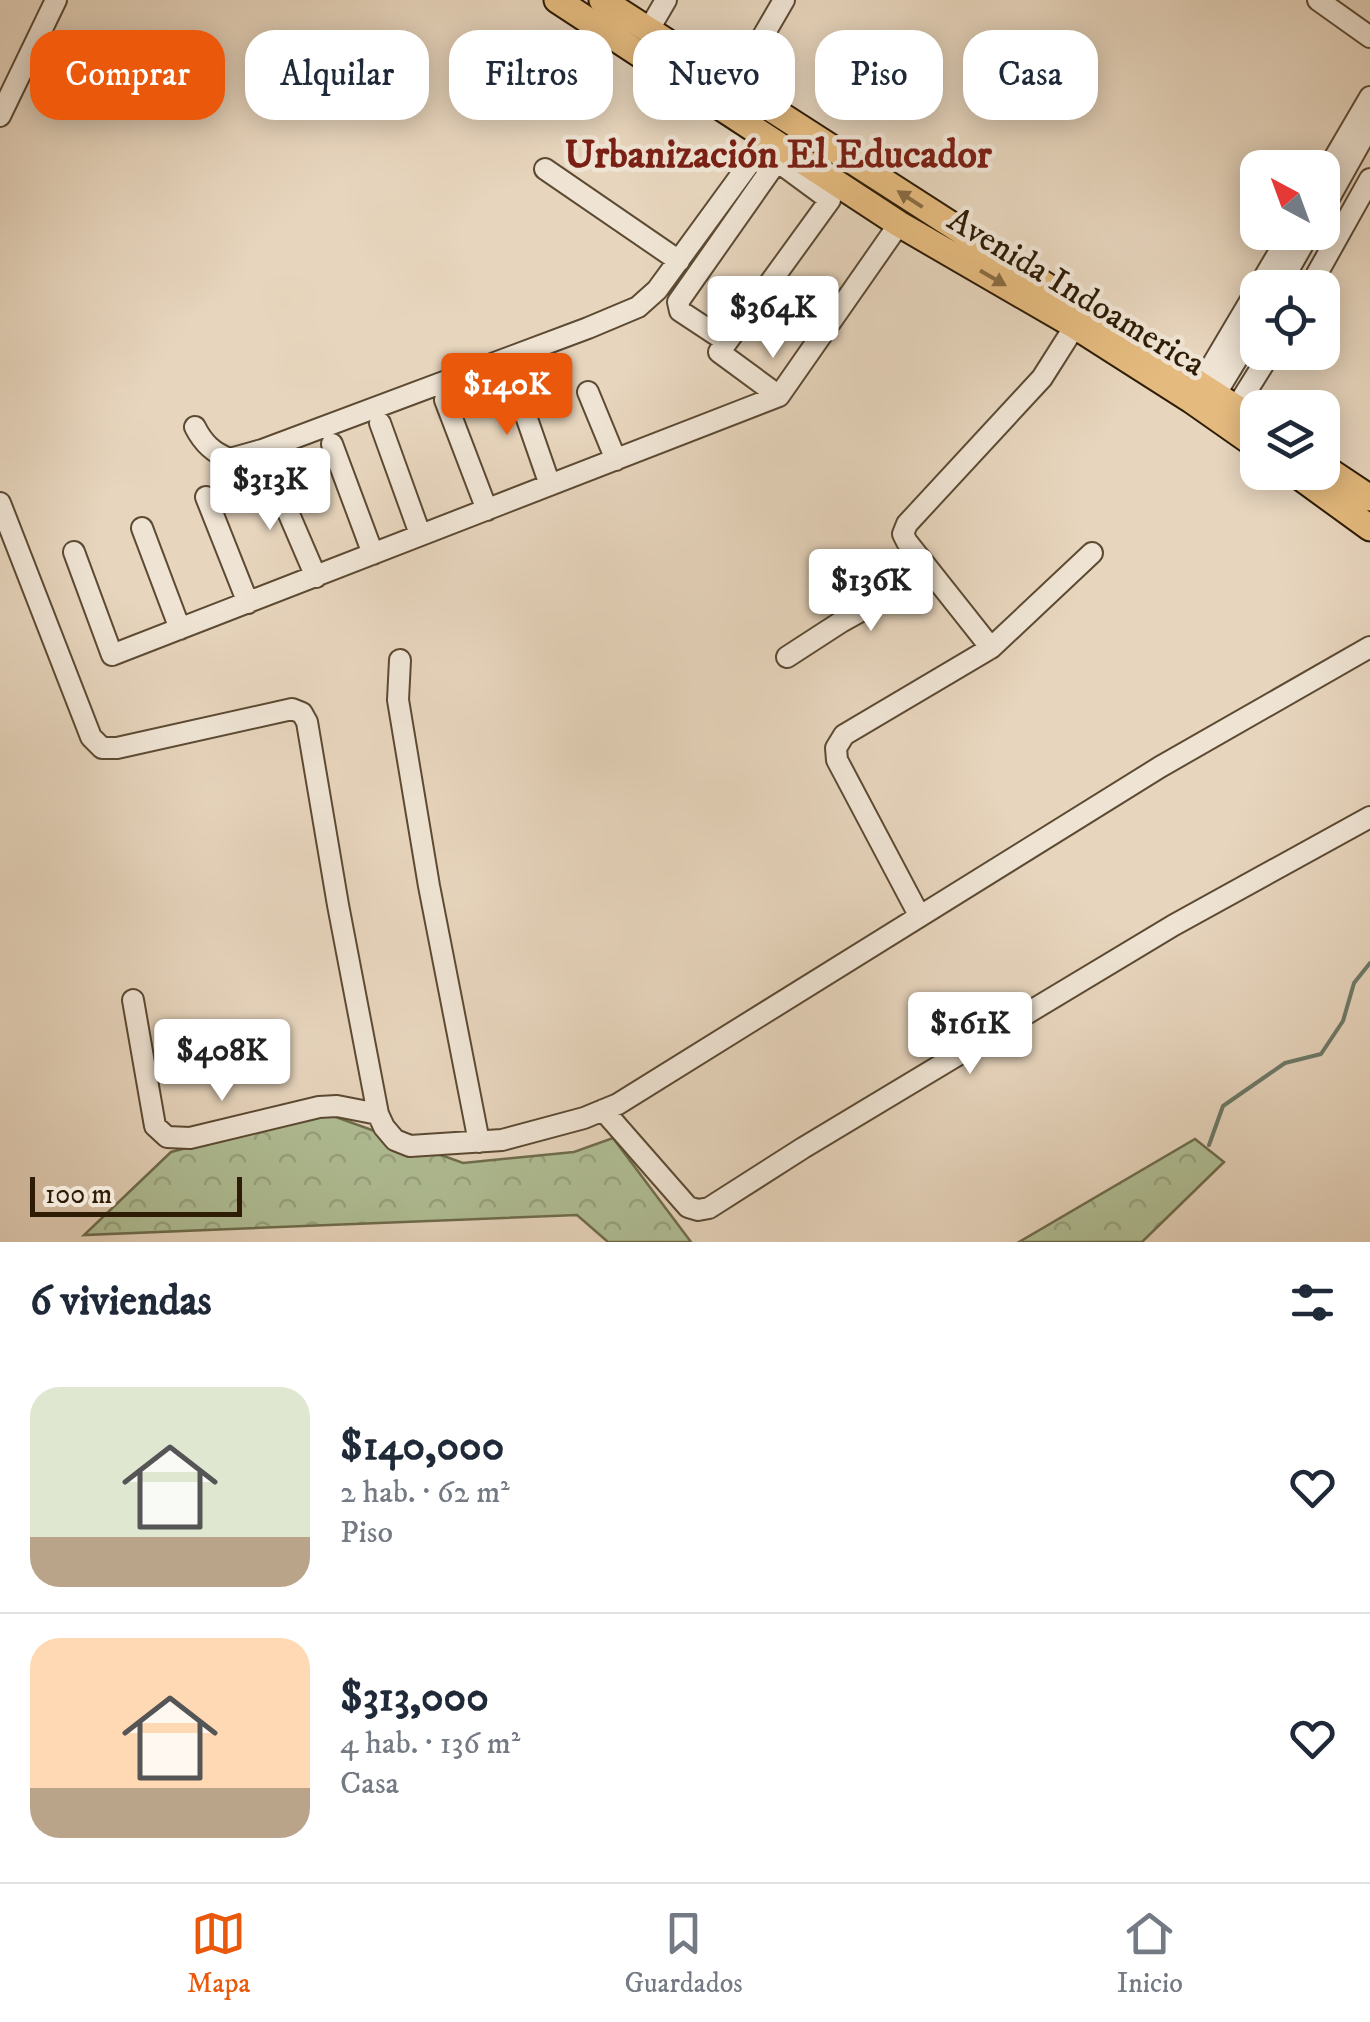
<!DOCTYPE html>
<html lang="es">
<head>
<meta charset="utf-8">
<style>
	body { margin:0; font-family:"IM FELL DW Pica",serif; background:#f2f2f3; color:#1f2937; height:100vh; display:flex; flex-direction:column; font-size:38px; white-space:nowrap }
	* { box-sizing:border-box; margin:0 }
	p { font-size:32px; color:#747a83 }
	.icon { flex:none; width:55px; height:55px; fill:none; stroke:currentColor; stroke-width:2; stroke-linecap:round; stroke-linejoin:round }
	.map { position:relative; height:1242px; overflow:hidden }
	.side { display:flex; flex-direction:column; background:#fff; flex:1 }
	.side>* { flex:none }
	.top-card { position:absolute; left:30px; top:30px; width:1310px; height:90px; display:flex; gap:20px }
	.needle { width:65px; rotate:319deg }
	.buttons { position:absolute; left:1240px; top:150px; display:grid; gap:20px }
	.buttons a { display:grid; place-items:center; width:100px; height:100px; border-radius:20px; background:#fff; box-shadow:0 5px 25px #0003; font-size:50px }
	.scale { position:absolute; left:30px; bottom:25px; width:212px; box-sizing:border-box; padding-left:10px; border:5px solid #2e1c05; border-top:0; font-size:28px; line-height:35px; white-space:nowrap; color:#2e1c05; -webkit-text-stroke:8px #efe4d4; paint-order:stroke }
	.price { position:absolute; translate:-50% -85px; padding:0 22px; border-radius:10px; background:#fff; color:#222; font-size:32px; line-height:65px; filter:drop-shadow(0 2px 5px #0008) }
	.price::after { content:''; position:absolute; left:50%; top:60px; width:30px; height:22px; margin-left:-15px; background:inherit; clip-path:polygon(0 0,100% 0,50% 100%) }
	.price.current { background:#ea580c; color:#fff }
	ul { padding:0; list-style:none }
	li { display:flex; align-items:center; gap:30px; height:250px; padding:0 30px }
	li+li { border-top:2px solid #e0e1e3 }
	li span { display:grid; place-items:center; flex:none; width:280px; height:200px; border-radius:30px; color:#555 }
	li>.icon { margin-inline-start:auto }
	span .icon { width:120px; height:120px; fill:#fffc; stroke-width:1 }
	li b { font-size:42px }
	h2 { display:flex; justify-content:space-between; align-items:center; height:120px; padding:0 30px; font-size:42px }
	.tag { padding:0 35px; border-radius:30px; background:#fff; box-shadow:0 5px 25px #0003; font-size:35px; line-height:90px }
	.tag.current { background:#ea580c; color:#fff }
	.menu { display:flex; justify-content:space-around; align-items:center; height:140px; border-top:2px solid #e0e1e3; background:#fff; font-size:28px; color:#747a83 }
	.menu a { display:grid; justify-items:center; gap:5px }
	.menu .current { color:#ea580c }
	.map>svg:first-child { display:block }
</style>
</head>
<body>
<div class="map">
<svg width="1370" height="1242" viewBox="0 0 1370 1242">
	<defs>
		<pattern id="forest-crowns" width="20" height="18" patternUnits="userSpaceOnUse" patternTransform="scale(2.5)"><rect width="20" height="18" fill="#b0be95"/><path d="M2 6a3 3 0 1 1 6 0M12 15a3 3 0 1 1 6 0" fill="none" stroke="#98a37f"/></pattern>
	</defs>
	<rect width="100%" height="100%" fill="#e7d5bd"/>
	<filter id="stains"><feTurbulence type="fractalNoise" baseFrequency=".002" numOctaves="4"/><feColorMatrix values="0 0 0 0 .2 0 0 0 0 .09 0 0 0 0 .02 0 0 0 .5 -.17"/></filter>
	<radialGradient id="worn" r=".72"><stop offset=".6" stop-color="#630" stop-opacity="0"/><stop offset="1" stop-color="#630" stop-opacity=".3"/></radialGradient>
	<path fill="url(#forest-crowns)" stroke="#6f6d4d" stroke-width="2.5" d="M322,1112L463,1163L574,1152L613,1138L691,1242H608L577,1215L84,1235L171,1152Z
		M1195,1139L1224,1162L1142,1242H1019Z"/>
	<g fill="none" stroke-linecap="round" stroke-linejoin="round">
		<path stroke="#6e7a69" stroke-width="4" d="M1209,1145L1223,1106L1285,1063L1321,1054L1343,1021L1354,983L1370,963"/>
		<g stroke="#5c4a33" stroke-width="24">
			<path id="minor" d="M1318,0L1370,37
				M648,31L666,0
				M734,86L784,0
				M0,116L56,0
				M545,169L679,261
				M1322,179L1370,97
				M1322,211L1370,125
				M1278,288L1310,232
				M1309,288L1370,179
				M727,342L680,311L678,302L777,161L830,200L727,342L719,352L779,396
				M511,373L550,485
				M588,392L616,460
				M1195,394L1291,232
				M1215,395L1258,324
				M445,400L487,510
				M1236,408L1271,352
				M380,423L420,534
				M195,427C203,443 213,453 230,459L262,450L588,328L638,307L657,290L768,138
				M332,444L373,554
				M270,470L316,577
				M206,497L248,603
				M0,503L91,737L102,748H117L292,709L302,713L307,722L338,905L378,1114L384,1127L395,1140L410,1146L502,1140L584,1118L618,1104L1160,767L1370,647
				M142,528L180,629
				M74,552L112,655L779,396L899,224
				M991,648L1092,553
				M787,657L841,622L931,572
				M400,660L398,700L429,886L479,1142
				M919,915L837,760L836,748L844,735L991,648L907,542L903,534L907,524L1042,378L1075,326
				M133,1000L155,1126L167,1137L190,1138L319,1107L337,1106L378,1114
				M603,1110L688,1207L698,1210L709,1208L803,1148L1174,925L1370,817"/>
		</g>
		<g stroke="#2e1c05" stroke-width="29">
			<path id="major" d="M557,0L899,224L1075,326L1191,400L1258,447
				M602,0L1258,422
				M1322,466L1370,498
				M1293,472L1370,528"/>
		</g>
		<use href="#minor" stroke="#efe4d4" stroke-width="20"/>
		<use href="#major" stroke="#e4ba7e" stroke-width="25"/>
	</g>
	<defs><path id="oneway-solid" d="M-6-.8H1V-3.2L6.5 0L1 3.2V.8H-6Z" transform="scale(2.5)"/></defs>
	<g fill="#896b42">
		<use href="#oneway-solid" transform="translate(910 199) rotate(-147)"/>
		<use href="#oneway-solid" transform="translate(993 278) rotate(30)"/>
	</g>
	<g text-anchor="middle" stroke-width="9" stroke-linejoin="round" paint-order="stroke">
		<g font-size="35" fill="#2e1c05" stroke="#efe4d4">
			<text transform="translate(1077 291) rotate(31)" y="12">Avenida Indoamerica</text>
		</g>
		<g font-size="40" font-weight="bold" fill="#7a1f14" stroke="#efe4d4">
			<text x="778" y="167">Urbanización El Educador</text>
		</g>
	</g>
	<rect width="100%" height="100%" filter="url(#stains)"/>
	<rect width="100%" height="100%" fill="url(#worn)"/>
</svg>
<div class="buttons">
<a><svg class="needle" viewBox="-14 -14 28 28"><path d="M0-13l5 13h-10z" fill="#e53935"/><path d="M0 13l5-13h-10z" fill="#747a83"/></svg></a>
<a><svg class="icon" aria-label="locate" viewBox="0 0 24 24"><circle cx="12" cy="12" r="6"/><path d="M12 2v4M12 18v4M2 12h4M18 12h4"/></svg></a>
<a><svg class="icon" aria-label="layers" viewBox="0 0 24 24"><path d="M12 4l9 5-9 5-9-5zM3 14l9 5 9-5"/></svg></a>
</div>
<div class="scale">100 m</div>
<b class="price" style="left:773px;top:361px">$364K</b>
<b class="price current" style="left:507px;top:438px">$140K</b>
<b class="price" style="left:270px;top:533px">$313K</b>
<b class="price" style="left:871px;top:634px">$136K</b>
<b class="price" style="left:970px;top:1077px">$161K</b>
<b class="price" style="left:222px;top:1104px">$408K</b>
<div class="top-card">
<a class="tag current">Comprar</a>
<a class="tag">Alquilar</a>
<a class="tag">Filtros</a>
<a class="tag">Nuevo</a>
<a class="tag">Piso</a>
<a class="tag">Casa</a>
</div>
</div>
<section class="side">
<h2>6 viviendas<svg class="icon" aria-label="filters" viewBox="0 0 24 24"><path d="M4 7h16M4 17h16"/><circle cx="9" cy="7" r="2"/><circle cx="15" cy="17" r="2"/></svg></h2>
<ul>
<li><span style="background:linear-gradient(#dfe7d0 75%,#b9a48a 0)"><svg class="icon" aria-label="home" viewBox="0 0 24 24"><path d="M3 11l9-7 9 7M6 9v11h12V9"/></svg></span><div><b>$140,000</b><p>2 hab. · 62 m²</p><p>Piso</p></div><svg class="icon" aria-label="heart" viewBox="0 0 24 24"><path d="M12 20l-8-8c-3-5 5-10 8-4 3-6 11-1 8 4z"/></svg></li>
<li><span style="background:linear-gradient(#ffd9b3 75%,#b9a48a 0)"><svg class="icon" aria-label="home" viewBox="0 0 24 24"><path d="M3 11l9-7 9 7M6 9v11h12V9"/></svg></span><div><b>$313,000</b><p>4 hab. · 136 m²</p><p>Casa</p></div><svg class="icon" aria-label="heart" viewBox="0 0 24 24"><path d="M12 20l-8-8c-3-5 5-10 8-4 3-6 11-1 8 4z"/></svg></li>
</ul>
</section>
<nav class="menu">
<a class="current"><svg class="icon" aria-label="map" viewBox="0 0 24 24"><path d="M3 6l6-2 6 2 6-2v14l-6 2-6-2-6 2zM9 4v14M15 6v14"/></svg>Mapa</a>
<a><svg class="icon" aria-label="saved" viewBox="0 0 24 24"><path d="M7 4h10v16l-5-4-5 4z"/></svg>Guardados</a>
<a><svg class="icon" aria-label="home" viewBox="0 0 24 24"><path d="M3 11l9-7 9 7M6 9v11h12V9"/></svg>Inicio</a>
</nav>
</body>
</html>
